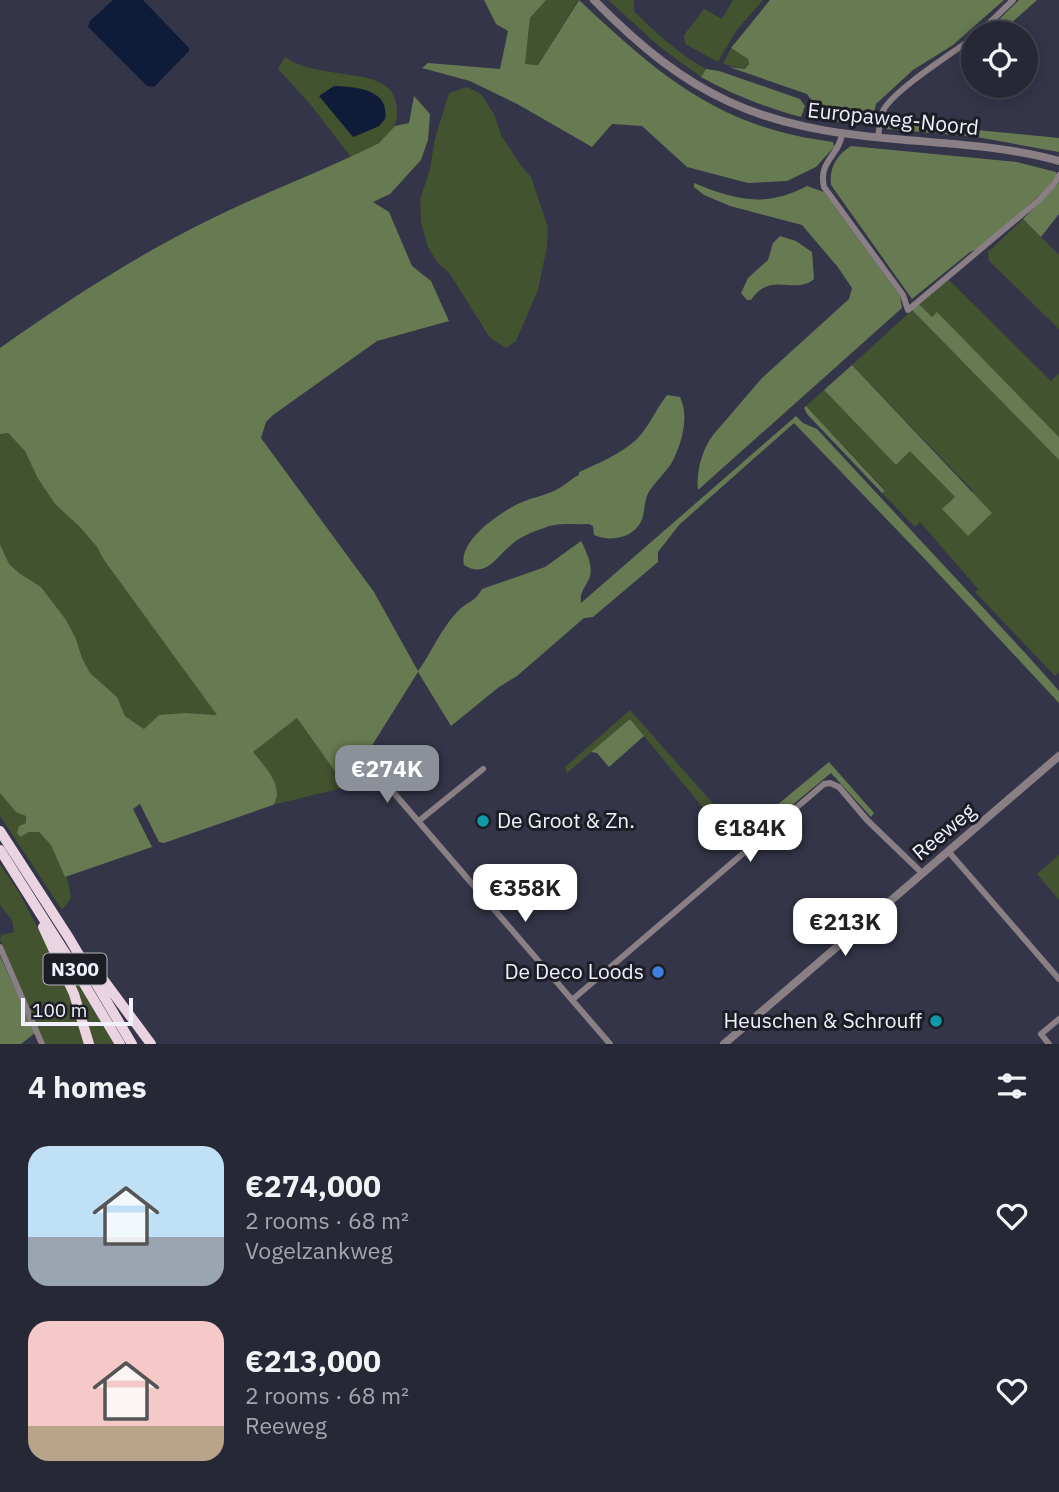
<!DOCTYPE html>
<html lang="en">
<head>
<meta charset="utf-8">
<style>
	body { margin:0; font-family:"IBM Plex Sans",sans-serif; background:#333442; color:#f1f3f6; height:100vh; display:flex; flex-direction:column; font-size:26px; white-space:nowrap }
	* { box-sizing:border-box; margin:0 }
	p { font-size:23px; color:#a4a6ad }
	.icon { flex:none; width:38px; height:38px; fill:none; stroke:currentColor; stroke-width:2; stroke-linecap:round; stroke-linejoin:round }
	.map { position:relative; height:1044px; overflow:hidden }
	.panel { display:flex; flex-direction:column; background:#272836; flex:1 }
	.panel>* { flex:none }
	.fabs { position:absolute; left:961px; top:21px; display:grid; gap:14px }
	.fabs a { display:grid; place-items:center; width:77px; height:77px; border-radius:50%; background:#272836; box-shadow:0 4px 18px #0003,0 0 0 2px #434451; font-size:35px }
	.scale { position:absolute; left:21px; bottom:18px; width:112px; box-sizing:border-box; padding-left:7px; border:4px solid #f0f1fd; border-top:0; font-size:19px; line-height:24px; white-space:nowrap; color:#f0f1fd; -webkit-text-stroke:5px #1d1d26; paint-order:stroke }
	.price { position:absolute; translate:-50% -60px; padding:0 16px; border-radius:14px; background:#fff; color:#222; font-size:23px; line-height:46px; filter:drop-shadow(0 2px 4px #0008) }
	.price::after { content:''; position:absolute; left:50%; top:42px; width:21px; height:16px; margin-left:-10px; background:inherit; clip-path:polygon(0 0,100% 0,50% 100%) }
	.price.current { background:#8c9099; color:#fff }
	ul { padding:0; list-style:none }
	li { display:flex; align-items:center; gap:21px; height:175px; padding:0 28px }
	li span { display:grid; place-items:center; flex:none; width:196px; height:140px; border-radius:21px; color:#555 }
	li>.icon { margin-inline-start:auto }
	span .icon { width:84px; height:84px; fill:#fffc; stroke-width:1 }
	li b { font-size:30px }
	h2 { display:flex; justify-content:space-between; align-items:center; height:84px; padding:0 28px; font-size:30px }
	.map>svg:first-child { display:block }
</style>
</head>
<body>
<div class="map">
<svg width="1059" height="1044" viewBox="0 0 1059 1044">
	<rect width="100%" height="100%" fill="#343548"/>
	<path fill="#43522f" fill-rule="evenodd" d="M546,0H578L538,65L525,64L530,18Z
		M608,0H634V11C655,32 680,55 706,69L701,77L660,47Z
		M733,0H763L736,31L718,62L685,44L684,35L704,9L722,19Z
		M731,48L748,59L749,64L745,69L723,64Z
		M285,57C314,78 365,69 387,87C394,93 397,102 397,111C398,138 372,146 351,157L310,104L278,69ZM334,86C356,87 390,89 385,119L379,126L354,137Z
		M467,87L481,94L495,116L501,135L522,167L531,177L548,227L547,246L538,290L516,341L506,348L490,338L450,274L437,262L428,247L421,223L420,200L430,169L435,138L449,93Z
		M1023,219L1059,255V329L989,261L988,252Z
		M948,279L1051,381L1059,373V437L937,313L932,317L919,304Z
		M912,310L1059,460V672L1055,676L975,592L978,589L920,522L915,527L882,493L885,490L806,406L824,390L896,465L910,450L955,497L973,491L852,365Z
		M8,433L25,451L37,477L97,547L104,560L218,715L186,713L144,729L125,716L117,697L90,673L82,658L76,639L41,587L19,573L9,564L0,544V434Z
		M630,710L741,835L736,836L745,844L732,843L630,719L567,773L565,767Z
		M297,718L346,787L273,805L277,799L276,786L253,752Z
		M0,792L26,816V823L19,826L17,833L19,837L28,832H39L51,845L68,881L71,898L62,910L0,816Z
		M1059,855V900L1037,874Z
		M0,864L20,894L63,977L87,1044H45L0,940L1,935L14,932L12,920L0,905Z
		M57,947L114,1044H92Z"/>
	<path fill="#687a52" d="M484,0H546L530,18L525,64L538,65L579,0C659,75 719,128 833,142L834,147L816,167L787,181L748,183L687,167L642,126L612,124L592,147L519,105L470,81L422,68L428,63L500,69L508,31L496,24Z
		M770,0H1004L953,45L913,70L876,104L871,125L817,120L813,102L807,94L729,67L745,69L749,64L748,59L731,48Z
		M1019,0H1037L1000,33H985Z
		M706,69L719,71L800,99L805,106L801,117C765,107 733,95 701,77Z
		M414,96L430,114L428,140L421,160L390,194L373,202L389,212L412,266L431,281L449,321L377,341L273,415L266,422L261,438L374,592L418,671C432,652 441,628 458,611C468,601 474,603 482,589L545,567L581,541C587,553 595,569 588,581C583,590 580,593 581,603L796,416L803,423L817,429L1027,655L1059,691V703L922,556L794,423L679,525L658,552V562L593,617L584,618L517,676L499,687L451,726L418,672L346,787L297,718L253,752C264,765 286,789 273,805L164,843L159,842L140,804L133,809L152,847L65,877L51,845L39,832H29L20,837L17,833L19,826L26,823V816L16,812L0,793V544L9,564L19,573L41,587L66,620L76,639L82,658L90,673L117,697L125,716L144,729L159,715L186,713L217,715L104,560L97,547L79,526L55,504L37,477L25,451L8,433L0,434V348C67,301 135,256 209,220C265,192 324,171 379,143L395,126L409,123Z
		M885,125H925L1059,138V152L977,137L887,129Z
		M851,146L1017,162L1056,172V177L1050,186L980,248L970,252L912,299L831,185C829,169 836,155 851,146Z
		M694,183C736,200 765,208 807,186L824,192L900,296L902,308L698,490C696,471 702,450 713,435L762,378L849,299L852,288L837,266L802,225L730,206L704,195L694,187Z
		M1059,183V214L1041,237L1023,219Z
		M780,236L796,241L812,252L814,279C794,296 771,270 751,300H747L741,293L748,278L768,260L773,243Z
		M919,304L932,317L937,312L1059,437V460L912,310Z
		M852,365L992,513L968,536L942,509L955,497L910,451L896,465L824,390Z
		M667,395L680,397C690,417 681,446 671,464C665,473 656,481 650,490C645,497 645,507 643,516C638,537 612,543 594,535L593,526L589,524C574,525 558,522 544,528C532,532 519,537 510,546C496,557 486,579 464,565C458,541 500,512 520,503C533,497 549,495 561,487C568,483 572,478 579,475V472C599,463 619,455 636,440C649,427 656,409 667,395Z
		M806,406L885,491L882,493L807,414L804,408Z
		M630,719L644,736L609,767L597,753L591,752Z
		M829,762L874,813L871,817L831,773L745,844L736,836L741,835Z
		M0,956L35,1033L21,1044H0Z"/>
	<path fill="#0e1b39" d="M113,0H143L189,48V51L154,87L147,86L88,27L90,21Z
		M334,86C355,87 390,89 385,119L379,126L353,137L319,96Z"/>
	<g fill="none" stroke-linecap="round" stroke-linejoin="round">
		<path stroke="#897f84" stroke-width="6" d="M979,33L1013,0
			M842,134C839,156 818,161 824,187L903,295L908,310L1039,200L1055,183L1059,175
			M878,138C879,129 880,119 883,111C892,91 954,52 973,38
			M375,771L610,1044
			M420,820L483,769
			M948,851L1059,979
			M0,947L42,1044
			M572,1000L824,784L830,783L839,787L867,820L922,873
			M1049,1044L1041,1034L1059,1019"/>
		<path stroke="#897f84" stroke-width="8" d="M594,0C690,98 760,128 895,139C950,144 1006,146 1059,161
			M724,1044L1059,756"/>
		<path stroke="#ead4e1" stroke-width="10" d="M0,831L69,938L132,1044
			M0,850L74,967L120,1044
			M43,927L74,994L89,1044
			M88,959L151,1044"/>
	</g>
	<g fill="#0f9aa8" stroke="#1d1d26" stroke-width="2.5">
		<circle cx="483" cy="821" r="7"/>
		<circle cx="936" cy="1021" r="7"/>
	</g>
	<circle fill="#3f7fe0" stroke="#1d1d26" stroke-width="2.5" cx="658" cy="972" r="7"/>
	<g text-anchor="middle" stroke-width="6" stroke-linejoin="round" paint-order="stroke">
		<rect fill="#1d1d26" stroke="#b1b1bc" stroke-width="2" x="43.5" y="953.5" width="63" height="31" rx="5"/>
		<g font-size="19" font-weight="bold" fill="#f0f1fd">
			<text x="75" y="976">N300</text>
		</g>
		<g font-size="21" fill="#f0f1fd" stroke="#1d1d26">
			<text transform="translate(893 119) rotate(6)" y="7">Europaweg-Noord</text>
			<text transform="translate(944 832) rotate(-40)" y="7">Reeweg</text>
		</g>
		<g font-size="21" fill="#f0f1fd" stroke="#1d1d26" text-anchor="end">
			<text x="497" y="828" text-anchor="start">De Groot &amp; Zn.</text>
			<text x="644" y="979">De Deco Loods</text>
			<text x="922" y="1028">Heuschen &amp; Schrouff</text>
		</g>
	</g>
</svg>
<div class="fabs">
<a><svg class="icon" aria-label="locate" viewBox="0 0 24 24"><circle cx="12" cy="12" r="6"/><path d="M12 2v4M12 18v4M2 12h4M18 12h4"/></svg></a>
</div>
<div class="scale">100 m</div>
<b class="price current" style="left:387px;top:805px">€274K</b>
<b class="price" style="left:750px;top:864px">€184K</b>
<b class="price" style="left:525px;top:924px">€358K</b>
<b class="price" style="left:845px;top:958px">€213K</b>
</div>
<section class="panel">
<h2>4 homes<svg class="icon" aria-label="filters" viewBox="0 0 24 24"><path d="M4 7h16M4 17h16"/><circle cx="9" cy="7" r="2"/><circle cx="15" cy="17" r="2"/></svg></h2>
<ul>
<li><span style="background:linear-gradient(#bfe0f5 65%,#9aa5b1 0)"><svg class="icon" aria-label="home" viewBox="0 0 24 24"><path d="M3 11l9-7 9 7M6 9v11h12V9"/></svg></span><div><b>€274,000</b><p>2 rooms · 68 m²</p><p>Vogelzankweg</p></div><svg class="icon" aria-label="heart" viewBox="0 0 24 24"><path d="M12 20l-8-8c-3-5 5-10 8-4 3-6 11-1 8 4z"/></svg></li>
<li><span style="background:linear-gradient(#f6c9c9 75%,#b9a48a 0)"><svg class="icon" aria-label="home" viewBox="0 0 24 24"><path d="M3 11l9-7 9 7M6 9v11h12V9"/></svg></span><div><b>€213,000</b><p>2 rooms · 68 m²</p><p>Reeweg</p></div><svg class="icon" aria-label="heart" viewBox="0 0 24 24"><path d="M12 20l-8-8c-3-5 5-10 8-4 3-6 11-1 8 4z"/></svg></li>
</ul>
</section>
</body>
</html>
